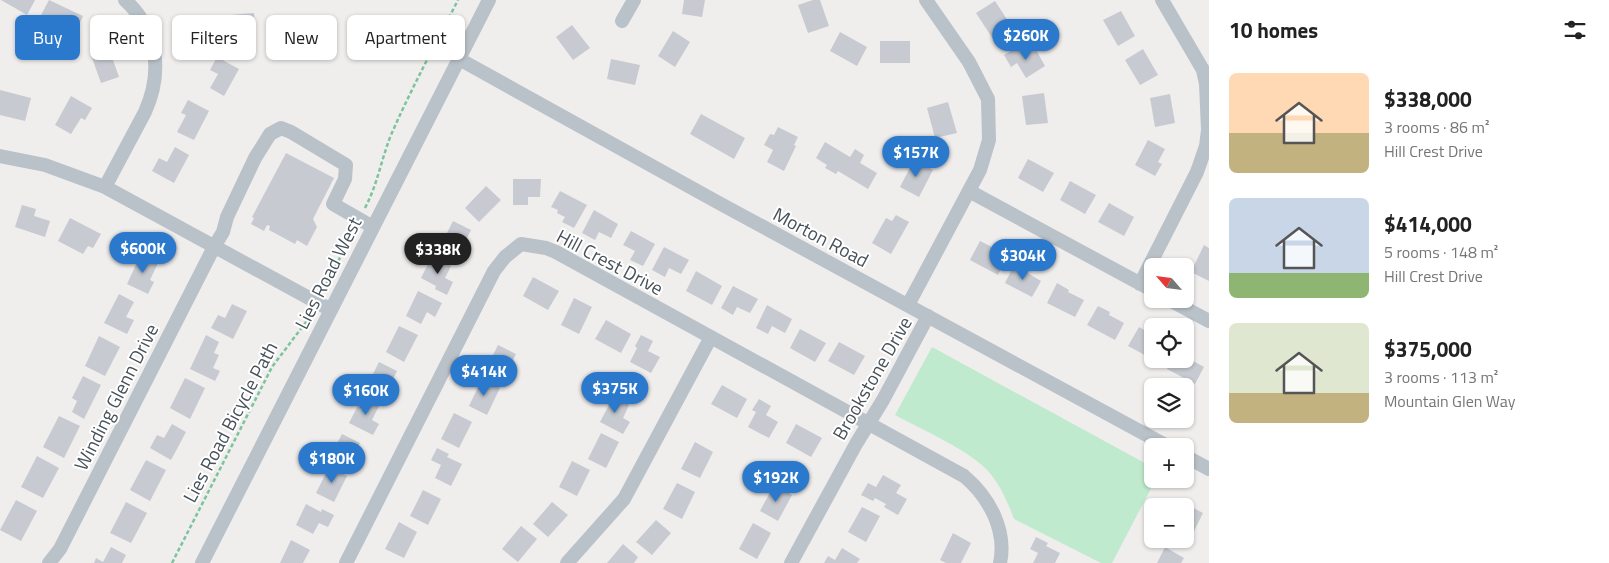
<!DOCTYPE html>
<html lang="en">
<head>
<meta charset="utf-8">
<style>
	body { margin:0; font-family:"Titillium Web",sans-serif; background:#f6f6f6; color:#222; height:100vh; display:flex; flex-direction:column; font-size:19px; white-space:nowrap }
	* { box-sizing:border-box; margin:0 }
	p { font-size:16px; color:#767676 }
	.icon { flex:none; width:28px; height:28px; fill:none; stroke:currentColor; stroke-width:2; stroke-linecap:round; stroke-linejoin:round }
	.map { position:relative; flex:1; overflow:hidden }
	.side { display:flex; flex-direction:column; background:#fff; width:400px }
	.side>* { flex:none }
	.guide { position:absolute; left:15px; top:15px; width:475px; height:45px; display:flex; gap:10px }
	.needle { width:32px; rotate:298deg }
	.tools { position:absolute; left:1144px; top:258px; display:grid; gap:10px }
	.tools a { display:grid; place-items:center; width:50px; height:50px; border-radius:8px; background:#fff; box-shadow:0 1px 4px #0004; font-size:25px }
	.price { position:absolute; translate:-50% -42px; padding:0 11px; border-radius:18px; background:#2b79cc; color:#fff; font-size:16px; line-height:32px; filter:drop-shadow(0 1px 2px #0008) }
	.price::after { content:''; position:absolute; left:50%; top:30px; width:15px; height:11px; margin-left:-8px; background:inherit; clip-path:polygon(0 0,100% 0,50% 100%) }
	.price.selected { background:#222; color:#fff }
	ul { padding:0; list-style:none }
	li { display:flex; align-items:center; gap:15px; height:125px; padding:0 20px }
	li span { display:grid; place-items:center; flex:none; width:140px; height:100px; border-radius:8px; color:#555 }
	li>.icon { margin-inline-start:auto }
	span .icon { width:60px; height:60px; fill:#fffc; stroke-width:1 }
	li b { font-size:21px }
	h2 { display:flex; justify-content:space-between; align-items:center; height:60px; padding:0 20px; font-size:21px }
	.pill { padding:0 18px; border-radius:8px; background:#fff; box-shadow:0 1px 4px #0004; font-size:18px; line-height:45px }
	.pill.selected { background:#2b79cc; color:#fff }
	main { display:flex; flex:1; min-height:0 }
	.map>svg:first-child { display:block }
</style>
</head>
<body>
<main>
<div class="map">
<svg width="1209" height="563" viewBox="0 0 1209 563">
	<rect width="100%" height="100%" fill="#f0eded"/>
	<path fill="#bfeacd" d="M932,347L1152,467V479H1156L1112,563H1101L1014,519C1007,500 998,480 983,466C962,447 921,429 895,415Z"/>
	<path fill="#c7cad0" d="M1,0H35L27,15Z
		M49,0L83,16L74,35L40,17Z
		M684,0H705L702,17L682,14Z
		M813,0H820L829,26L808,33L798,5Z
		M995,1L1012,27L993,39L976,13Z
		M1121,11L1135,36L1118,46L1103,20Z
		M254,13L255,27L246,28L248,48L230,50L228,31L222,32L220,16Z
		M572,25L590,48L573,60L556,37Z
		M673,31L690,42L675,67L658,56Z
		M840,32L867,47L857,66L830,51Z
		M880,41H910V63H880Z
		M113,44L118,58L113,60L119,77L101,83L90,52Z
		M1034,46L1045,66L1026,78L1017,63L1011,67L1004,55L1017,47L1021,53Z
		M1143,49L1158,75L1140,85L1125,60Z
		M217,57L239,69L224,96L210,88L218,74L210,70Z
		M611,59L640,65L635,85L607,79Z
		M0,90L31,98L25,121L0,115Z
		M1044,93L1048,123L1026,125L1022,96Z
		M1170,94L1175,123L1155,127L1150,98Z
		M71,96L92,108L85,120L81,118L71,134L55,125Z
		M188,100L209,111L194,140L177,132L186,115L181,113Z
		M948,102L957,133L935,138L927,108Z
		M701,114L745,138L734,159L690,134Z
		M778,127L798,137L794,145L796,146L784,171L767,162L773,150L764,145L770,134L774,135Z
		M1148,140L1165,149L1158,162L1162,164L1155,176L1135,165Z
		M825,142L850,157L855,149L864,155L860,163L877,173L868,189L838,171L836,174L825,168L827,165L816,158Z
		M175,147L189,155L174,183L152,171L159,158L167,162Z
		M286,153L334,178L313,219L317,227L307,246L297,240L295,244L269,230L270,226L267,225L264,231L251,224L254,218L252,217Z
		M1028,159L1054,173L1043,192L1018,178Z
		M914,160L933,170L919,197L900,187Z
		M513,179H541L540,197H528V205H513Z
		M1070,181L1096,195L1085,214L1060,200Z
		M486,186L501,200L479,222L465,208Z
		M560,191L587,205L574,228L562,222L565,217L557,213L558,210L551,207Z
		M1109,203L1134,217L1124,236L1098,222Z
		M22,205L36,209L34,216L50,221L45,237L15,227Z
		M594,210L618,224L611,238L599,232L595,240L582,233Z
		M896,215L909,222L891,254L872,243L886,218L892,221Z
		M70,218L101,234L93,248L88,246L83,254L58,241Z
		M453,221L471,230L458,256L440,247Z
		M631,231L655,244L643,266L630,260L635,251L623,245Z
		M980,241L992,247L991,250L1007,258L998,275L970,260Z
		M1204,245L1209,248V281L1191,272Z
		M664,247L689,260L681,274L669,268L665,277L652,270Z
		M141,254L158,263L150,280L154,282L148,294L127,284Z
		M432,256L451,266L445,278L453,282L447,295L435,289L436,286L421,278Z
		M1015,263L1027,270L1026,272L1041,281L1032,297L1005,283Z
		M696,271L722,286L712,305L686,291Z
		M533,277L559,291L548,310L523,296Z
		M1057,283L1069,290L1068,292L1084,300L1075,317L1047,303Z
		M733,286L758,299L750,313L737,307L733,315L721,308Z
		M418,291L442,303L435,317L427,312L421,324L406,316Z
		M119,294L134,302L126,317L134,320L127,334L104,323Z
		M574,298L592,307L579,334L561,325Z
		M232,304L247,311L233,339L211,328L218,315L225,318Z
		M767,305L792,319L785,333L772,326L768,334L756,328Z
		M1098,306L1110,312L1109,315L1124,323L1115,340L1087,325Z
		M606,320L631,334L621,353L595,339Z
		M399,326L418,335L404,362L386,352Z
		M1139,327L1151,334L1149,336L1152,338V359H1157L1156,361L1128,346Z
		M800,329L826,343L815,362L790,348Z
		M206,335L219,342L214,353L219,355L213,368L220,371L215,381L190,369Z
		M641,335L653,341L648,351L660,357L651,373L630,362L637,348L635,346Z
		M99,336L120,347L105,376L85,366Z
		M839,342L865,356L854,375L828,361Z
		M498,345L516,354L502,381L477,369L483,357L490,361Z
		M1185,354L1190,356L1188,358L1204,367L1195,384L1167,369L1173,359H1185Z
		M379,362L397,371L384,398L366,388Z
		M83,376L101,385L84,419L72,412L77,401L72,398Z
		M185,378L205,388L190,419L170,408Z
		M482,379L500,388L487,415L469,406Z
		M722,385L747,399L737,418L711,404Z
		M606,393L629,405L623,418L630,422L623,434L600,422L609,405L602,400Z
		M363,396L380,404L372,420L379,424L373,435L349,423Z
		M759,399L771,406L766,415L778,422L769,438L748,427L756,412L752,410Z
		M454,413L472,422L459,448L441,439Z
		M59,416L80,426L64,458L43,447Z
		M172,424L186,432L171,460L150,448L157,435L164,438Z
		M796,424L822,438L811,457L786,443Z
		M601,433L619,442L606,468L588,459Z
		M342,434L360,443L354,455L362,459L356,471L345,466L346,463L331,455Z
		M695,442L713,452L700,478L681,469Z
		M437,448L449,454L447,457L462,464L451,486L435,478L441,465L431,460Z
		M37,456L59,468L43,498L21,487Z
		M146,460L166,470L150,501L130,490Z
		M572,461L590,470L577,496L559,487Z
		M329,467L347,476L334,502L316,493Z
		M883,475L901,485L896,493L907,499L898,515L884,507L886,504L875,498L873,501L861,495L868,483L876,487Z
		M677,483L695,492L682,519L663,509Z
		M774,485L792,495L778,521L760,511Z
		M423,490L441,499L428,525L410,516Z
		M16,500L37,511L21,541L0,530Z
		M126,502L147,513L131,543L110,533Z
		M552,502L568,515L548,537L533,524Z
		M306,504L321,512L322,509L334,515L328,527L319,523L313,534L296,525Z
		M1188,505L1203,513L1188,543L1180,539H1185V511Z
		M862,507L880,516L866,542L848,532Z
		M656,520L671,533L652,555L636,542Z
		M399,522L417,532L404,558L385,549Z
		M753,523L771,533L757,559L739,549Z
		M521,526L537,539L518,562L502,549Z
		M953,533L971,543L961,563H946L940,560Z
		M1036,537L1048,543L1046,546L1060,553L1055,563H1033L1038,553L1030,549Z
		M291,540L310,550L303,563H280Z
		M623,544L638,557L634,563H607Z
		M111,547L126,555L122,563H94L96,558L103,562Z
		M1165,547L1184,558L1181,563H1157Z
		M842,548L860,559L857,563H824L828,556L835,560Z"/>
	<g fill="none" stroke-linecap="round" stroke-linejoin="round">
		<path stroke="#7bc49c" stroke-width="2.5" stroke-dasharray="4 2.5" stroke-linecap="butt" d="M365,208C378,183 381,160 391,135C411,89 435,45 458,0
			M323,290L354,231
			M172,563L272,367L306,322L311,313"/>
		<path stroke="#bac2c9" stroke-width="14" d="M622,21L634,0
			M459,59L719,203L1167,446
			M0,156L45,165L105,187L331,310
			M105,187L145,112C163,72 158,30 125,0
			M969,191L1152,290
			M1140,284L1197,172L1206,146L1208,130L1206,84L1203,70L1162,0
			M1168,299L1209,321
			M908,305L980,170L989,140L988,99L969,62L926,0
			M1185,456L1209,469
			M49,563L60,549L214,247L223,232L227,217L255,158L270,134L281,128L291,132L346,165L345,179L333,204L373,227
			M202,563L489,0
			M346,563L494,271L505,257L521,244L546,248L556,252L964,476C989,497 1007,530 1000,563
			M567,563L624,499L711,337
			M791,563L856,444L883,400L928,316"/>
	</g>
	<g text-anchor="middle" stroke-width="4" stroke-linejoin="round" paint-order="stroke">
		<g font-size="19" fill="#475159" stroke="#fff">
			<text transform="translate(821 237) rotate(28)" y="7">Morton Road</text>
			<text transform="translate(610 262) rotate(28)" y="7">Hill Crest Drive</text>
			<text transform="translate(328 273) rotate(-63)" y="7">Lies Road West</text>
			<text transform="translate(872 378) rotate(-60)" y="7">Brookstone Drive</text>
			<text transform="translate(116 397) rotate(-63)" y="7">Winding Glenn Drive</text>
			<text transform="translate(230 422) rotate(-62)" y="7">Lies Road Bicycle Path</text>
		</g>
	</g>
</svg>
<div class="tools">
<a><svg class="needle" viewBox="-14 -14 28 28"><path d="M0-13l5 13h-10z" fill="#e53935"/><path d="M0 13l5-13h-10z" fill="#767676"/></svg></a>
<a><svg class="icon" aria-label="locate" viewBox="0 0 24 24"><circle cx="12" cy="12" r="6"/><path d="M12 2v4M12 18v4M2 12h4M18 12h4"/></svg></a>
<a><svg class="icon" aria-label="layers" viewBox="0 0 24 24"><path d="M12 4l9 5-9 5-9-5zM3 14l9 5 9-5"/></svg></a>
<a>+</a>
<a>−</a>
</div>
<b class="price" style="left:1026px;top:61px">$260K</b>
<b class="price" style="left:916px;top:178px">$157K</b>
<b class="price" style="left:143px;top:274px">$600K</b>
<b class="price selected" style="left:438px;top:275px">$338K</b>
<b class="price" style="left:1023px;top:281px">$304K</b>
<b class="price" style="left:484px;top:397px">$414K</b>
<b class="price" style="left:615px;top:414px">$375K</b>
<b class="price" style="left:366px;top:416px">$160K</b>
<b class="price" style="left:332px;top:484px">$180K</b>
<b class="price" style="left:776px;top:503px">$192K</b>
<div class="guide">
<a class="pill selected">Buy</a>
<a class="pill">Rent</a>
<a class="pill">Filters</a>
<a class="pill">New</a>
<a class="pill">Apartment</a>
</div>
</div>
<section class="side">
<h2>10 homes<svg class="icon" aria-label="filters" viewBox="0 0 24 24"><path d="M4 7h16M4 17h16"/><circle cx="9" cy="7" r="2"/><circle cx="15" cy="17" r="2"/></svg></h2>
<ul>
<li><span style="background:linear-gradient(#ffd9b3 60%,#c2b280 0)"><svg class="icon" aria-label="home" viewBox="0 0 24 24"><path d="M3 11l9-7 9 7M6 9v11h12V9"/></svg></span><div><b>$338,000</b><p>3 rooms · 86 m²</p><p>Hill Crest Drive</p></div></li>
<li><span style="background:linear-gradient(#c9d6e8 75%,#8fb573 0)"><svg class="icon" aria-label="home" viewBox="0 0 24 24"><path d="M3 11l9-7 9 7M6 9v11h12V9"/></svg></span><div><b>$414,000</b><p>5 rooms · 148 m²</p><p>Hill Crest Drive</p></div></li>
<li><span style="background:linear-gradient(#dfe7d0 70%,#c2b280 0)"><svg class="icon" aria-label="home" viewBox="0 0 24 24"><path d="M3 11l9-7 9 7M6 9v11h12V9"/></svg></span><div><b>$375,000</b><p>3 rooms · 113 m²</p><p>Mountain Glen Way</p></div></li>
</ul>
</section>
</main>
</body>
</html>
